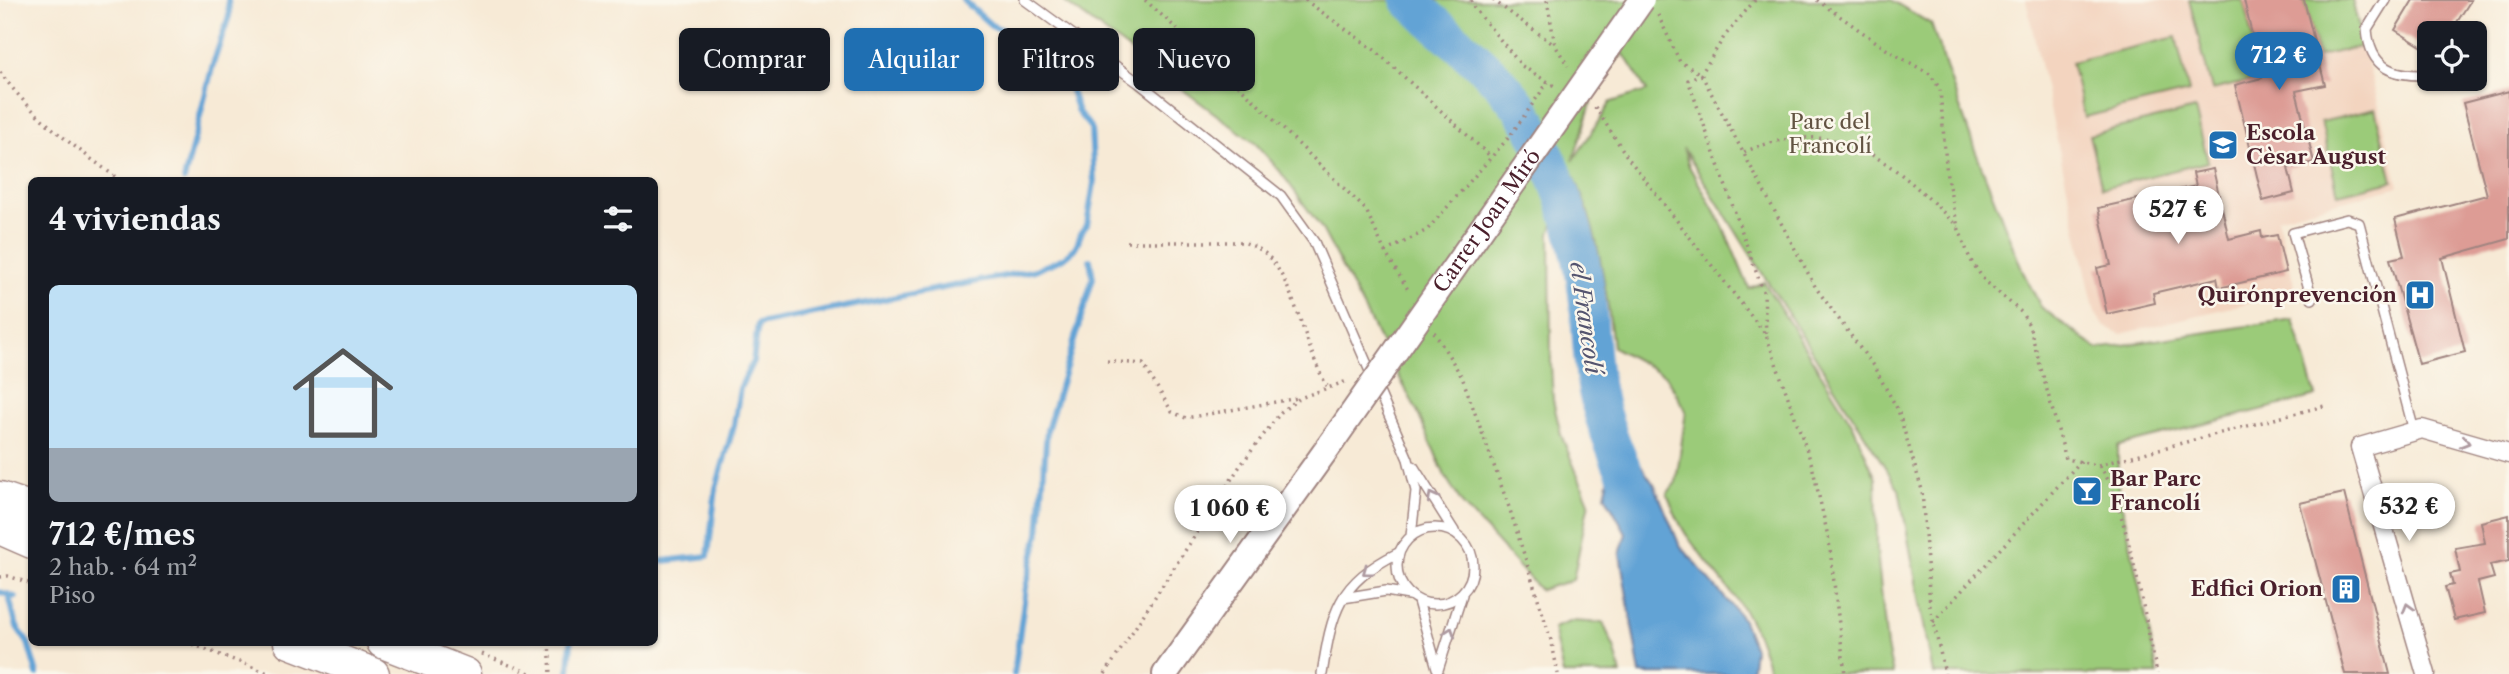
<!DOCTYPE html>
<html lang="es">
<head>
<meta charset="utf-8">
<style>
	body { margin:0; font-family:"Libre Caslon Text",serif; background:#20242c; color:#f1f3f6; height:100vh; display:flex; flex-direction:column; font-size:26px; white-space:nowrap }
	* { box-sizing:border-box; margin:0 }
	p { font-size:23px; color:#9ea1a6 }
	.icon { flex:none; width:38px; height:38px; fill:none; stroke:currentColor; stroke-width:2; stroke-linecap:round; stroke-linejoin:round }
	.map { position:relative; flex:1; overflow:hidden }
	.drawer { position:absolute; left:28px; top:177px; width:630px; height:469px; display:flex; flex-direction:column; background:#171b24; border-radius:10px; box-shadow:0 2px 5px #0004 }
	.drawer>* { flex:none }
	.top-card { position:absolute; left:679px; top:28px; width:665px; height:63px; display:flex; gap:14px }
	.controls { position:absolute; left:2417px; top:21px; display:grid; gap:14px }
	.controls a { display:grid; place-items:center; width:70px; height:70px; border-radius:10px; background:#171b24; box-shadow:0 2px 5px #0004; font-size:35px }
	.price { position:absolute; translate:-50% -60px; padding:0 16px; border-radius:24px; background:#fff; color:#222; font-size:23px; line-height:46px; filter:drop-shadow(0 2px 4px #0008) }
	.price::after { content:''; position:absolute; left:50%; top:42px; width:21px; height:16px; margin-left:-10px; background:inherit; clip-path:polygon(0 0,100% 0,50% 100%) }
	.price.on { background:#1f6fb2; color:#fff }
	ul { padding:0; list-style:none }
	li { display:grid; align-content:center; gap:14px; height:371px; padding:0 21px }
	li span { display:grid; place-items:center; height:217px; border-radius:10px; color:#555 }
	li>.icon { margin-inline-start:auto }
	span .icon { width:126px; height:126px; fill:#fffc; stroke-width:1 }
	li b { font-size:30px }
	h2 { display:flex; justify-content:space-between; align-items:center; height:84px; padding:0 21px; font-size:30px }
	.pill { padding:0 24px; border-radius:10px; background:#171b24; box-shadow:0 2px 5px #0004; font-size:24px; line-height:63px }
	.pill.on { background:#1f6fb2; color:#fff }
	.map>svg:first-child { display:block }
</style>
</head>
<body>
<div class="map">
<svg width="2509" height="674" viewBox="0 0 2509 674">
	<rect width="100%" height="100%" fill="#fbf7ec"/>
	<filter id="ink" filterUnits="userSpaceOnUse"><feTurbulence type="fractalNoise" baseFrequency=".0143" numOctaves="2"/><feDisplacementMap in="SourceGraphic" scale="14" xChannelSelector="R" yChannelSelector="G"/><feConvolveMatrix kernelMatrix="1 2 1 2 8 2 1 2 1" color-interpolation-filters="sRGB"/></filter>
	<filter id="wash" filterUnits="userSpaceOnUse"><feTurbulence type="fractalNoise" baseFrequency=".00686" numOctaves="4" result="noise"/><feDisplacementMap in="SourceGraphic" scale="28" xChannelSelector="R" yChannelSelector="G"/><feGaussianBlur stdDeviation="1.57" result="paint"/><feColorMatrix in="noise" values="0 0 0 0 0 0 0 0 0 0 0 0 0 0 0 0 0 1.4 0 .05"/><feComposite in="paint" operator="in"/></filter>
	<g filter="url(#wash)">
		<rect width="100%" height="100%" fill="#f7ead6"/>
		<path fill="#f3d4bf" d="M2026,0H2352L2399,186L2277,218L2296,291L2121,334L2105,327L2095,313Z"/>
		<path fill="#9bcb79" stroke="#727552" stroke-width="2" fill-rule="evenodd" d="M1062,0H1891L1931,24L1975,150L2023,272L2041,307L2097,349L2293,319L2316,396L2118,446V486L2158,674H1933L1899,489L1683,148L1689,166L1723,226L1749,288L1764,282L1853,425L1876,479L1877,551L1887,647L1893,674H1770C1753,606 1726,590 1688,537C1679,525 1673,508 1667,494L1676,482L1686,411L1666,376L1613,347C1606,285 1598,226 1571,169L1550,234L1551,365L1553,400L1561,435L1589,502L1573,580L1540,590L1463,505L1445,476L1417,411L1322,229L1279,170L1256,144ZM1623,53L1647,91L1611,102L1573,161L1598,81Z
			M2189,0H2243L2262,78L2212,90Z
			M2304,0H2352L2364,46L2318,56Z
			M2176,37L2189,92L2084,117L2071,62Z
			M2195,109L2208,162L2102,188L2089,135Z
			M2375,109L2393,181L2338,194L2321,122Z
			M1572,621L1603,623L1614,647L1621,674H1563L1553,628Z"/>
		<path fill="#62a3d5" stroke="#566180" stroke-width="2" d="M1641,466L1655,486L1679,544L1742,618L1754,649L1751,674H1640L1620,554L1626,533L1605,495L1609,478Z"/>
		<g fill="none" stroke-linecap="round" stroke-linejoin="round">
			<path stroke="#62a3d5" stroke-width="6" d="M184,180L213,64L229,16L228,0
				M654,562L708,556L716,488L734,425L740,388L753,361L758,324L1035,270C1049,264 1070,259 1077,244C1081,236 1080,231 1087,225L1094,183L1091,128L1078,112L1063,67L1050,51L991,25L963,0
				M0,592L15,597
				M8,594L17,627L28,643L37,674
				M569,671L571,642
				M1014,674L1026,587L1039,533L1047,430L1093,278L1090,260"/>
			<path stroke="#62a3d5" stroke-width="37" d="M1409,0C1449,39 1500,72 1529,121C1555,167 1575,225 1584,276C1591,315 1589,355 1597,393C1606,436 1627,477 1644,518"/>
		</g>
		<g id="blocks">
			<path fill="#dd9c95" d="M2244,0H2304L2325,85L2296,91L2314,162L2288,168L2294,193L2263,201L2235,85L2262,78Z
				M2413,0H2471L2450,33H2429V51L2395,30Z
				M2509,91V239L2442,258L2465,352L2419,364L2390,259L2404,256L2395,219L2487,195L2463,103Z
				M2213,169L2229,239L2261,231L2262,238L2277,235L2286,272L2219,288L2217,278L2153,293L2155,303L2107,314L2097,268L2111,265L2098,208L2196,186L2193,173Z
				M2344,493L2390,674H2345L2300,503Z
				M2509,515V561L2490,565L2494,578L2478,582L2485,613L2454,620L2445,587L2453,585L2450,574L2460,572L2455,548L2485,543L2481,522Z"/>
		</g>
	</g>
	<g filter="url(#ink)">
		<use href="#blocks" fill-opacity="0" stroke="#a08480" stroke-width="2"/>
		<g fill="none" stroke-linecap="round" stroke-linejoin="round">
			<g stroke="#a08480" stroke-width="12">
				<path id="lane" d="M1025,0L1139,83L1281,196L1314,242L1408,459L1416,491L1411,536
					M2385,0L2367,29C2370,70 2394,76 2429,75
					M2312,299L2293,233L2347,219L2359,223L2414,431
					M1413,466L1454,531
					M1397 566a38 38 0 1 1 76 0a38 38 0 1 1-76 0Z
					M1343,598L1386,591L1409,595
					M1418,601L1437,668
					M1438,670L1462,595
					M1322,674C1332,611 1338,583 1398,553"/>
			</g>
			<g stroke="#a08480" stroke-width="21">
				<path id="street" d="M2426,674L2360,447L2422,429L2509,454"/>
			</g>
			<g stroke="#a08480" stroke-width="28">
				<path id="secondary" d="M1165,674L1332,442"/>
			</g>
			<g stroke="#a08480" stroke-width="35">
				<path id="highway" d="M0,498L32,509
					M0,528L32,542
					M290,642L373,674
					M383,642L465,674"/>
			</g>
			<path stroke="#a08480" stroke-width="3.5" stroke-dasharray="2 5" stroke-linecap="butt" d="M1145,0L1230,77L1366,210L1385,252L1410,293
				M1305,0L1376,51L1491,157
				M1471,0L1474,8L1522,66L1556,87
				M1493,0L1553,44
				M1547,0L1555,45L1568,66
				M1755,0L1724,37L1701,74L1688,80L1764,294L1766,333
				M1817,0L1889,51L1930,74L1940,89L1947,177L1958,227L1970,259L1984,280L2021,312L2029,325L2066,459L2098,465L2324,406
				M1658,15L1680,62L1701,74L1816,288L1874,367L1898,410L1922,490L1930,606L1945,674
				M0,72C32,117 76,148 120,180
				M1595,107L1628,158L1766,335L1812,465L1829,541L1845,674
				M1744,152C1840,112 1893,162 1958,227
				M1127,242H1243C1251,245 1260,248 1267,255C1295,283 1305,349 1327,386
				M1385,252L1427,230L1510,136L1548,82
				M1434,332L1462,377L1510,510L1552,643L1558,674
				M1107,361L1143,364L1172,412L1186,418L1298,398
				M2099,466C2123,490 2148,632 2157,674
				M0,577L8,576L32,584
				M1933,622L2081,461
				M186,642L271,674
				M549,642L551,674
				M482,654L532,674
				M1105,674L1240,466L1281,412L1300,398L1347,381"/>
			<use href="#lane" stroke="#fff" stroke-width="9"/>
			<use href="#street" stroke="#fff" stroke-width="18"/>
			<use href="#secondary" stroke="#fff" stroke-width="24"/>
			<use href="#highway" stroke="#fff" stroke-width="32"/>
			<g stroke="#a08480" stroke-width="28" stroke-linecap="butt">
				<g id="secondary-bridge">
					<path id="s1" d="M1332,442L1642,0"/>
				</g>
			</g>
			<use href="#secondary-bridge" stroke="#fff" stroke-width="24"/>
		</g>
		<defs><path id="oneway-chevron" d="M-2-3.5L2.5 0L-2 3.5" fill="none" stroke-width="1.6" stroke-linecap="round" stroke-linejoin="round" transform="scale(1.75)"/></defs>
		<g stroke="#ae9aa0">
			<use href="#oneway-chevron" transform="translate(2465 442) rotate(16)"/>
			<use href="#oneway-chevron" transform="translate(1432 497) rotate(-118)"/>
			<use href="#oneway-chevron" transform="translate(1367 571) rotate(144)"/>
			<use href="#oneway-chevron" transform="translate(2408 608) rotate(-106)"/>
			<use href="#oneway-chevron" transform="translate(1450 632) rotate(-72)"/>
		</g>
	</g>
	<defs>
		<g id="school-square" transform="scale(1.575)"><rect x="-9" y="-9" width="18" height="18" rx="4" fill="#1f6fb2" stroke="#fbf7ec"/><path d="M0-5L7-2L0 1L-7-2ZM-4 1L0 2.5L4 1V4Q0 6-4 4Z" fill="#fff"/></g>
		<g id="hospital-square" transform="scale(1.575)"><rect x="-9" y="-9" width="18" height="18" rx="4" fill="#1f6fb2" stroke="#fbf7ec"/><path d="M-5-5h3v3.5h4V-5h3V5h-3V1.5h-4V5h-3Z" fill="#fff"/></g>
		<g id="bar-square" transform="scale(1.575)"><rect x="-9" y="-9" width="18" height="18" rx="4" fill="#1f6fb2" stroke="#fbf7ec"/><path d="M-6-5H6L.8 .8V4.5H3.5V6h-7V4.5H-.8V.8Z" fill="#fff"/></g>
		<g id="building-square" transform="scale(1.575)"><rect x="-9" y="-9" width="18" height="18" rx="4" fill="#1f6fb2" stroke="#fbf7ec"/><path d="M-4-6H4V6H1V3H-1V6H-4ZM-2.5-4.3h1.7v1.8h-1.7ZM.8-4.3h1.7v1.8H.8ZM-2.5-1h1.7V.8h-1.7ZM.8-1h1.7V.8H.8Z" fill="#fff"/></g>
	</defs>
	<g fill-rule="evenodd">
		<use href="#school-square" x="2223" y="145"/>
		<use href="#hospital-square" x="2420" y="295"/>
		<use href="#bar-square" x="2087" y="491"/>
		<use href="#building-square" x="2346" y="589"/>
	</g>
	<g text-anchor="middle" stroke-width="5" stroke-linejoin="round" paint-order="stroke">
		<g font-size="21" fill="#625342" stroke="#fbf7ec">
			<text x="1830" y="129">Parc del<tspan x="1830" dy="24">Francolí</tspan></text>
		</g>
		<g font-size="21" font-weight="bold" fill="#4a1f2b" stroke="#fbf7ec" text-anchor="start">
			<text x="2246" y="140">Escola<tspan x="2246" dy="24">Cèsar August</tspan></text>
			<text x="2397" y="302" text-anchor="end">Quirónprevención</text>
			<text x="2110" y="486">Bar Parc<tspan x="2110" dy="24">Francolí</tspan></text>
			<text x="2323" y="596" text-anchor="end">Edfici Orion</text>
		</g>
		<g font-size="21" fill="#4a1f2b" stroke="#fbf7ec">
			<text dy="7" stroke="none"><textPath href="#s1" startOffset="270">Carrer Joan Miró</textPath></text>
		</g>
		<g font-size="23" font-style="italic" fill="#54546f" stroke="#fbf7ec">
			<text transform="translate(1586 318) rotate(82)" y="8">el Francolí</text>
		</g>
	</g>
</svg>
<div class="controls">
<a><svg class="icon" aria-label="locate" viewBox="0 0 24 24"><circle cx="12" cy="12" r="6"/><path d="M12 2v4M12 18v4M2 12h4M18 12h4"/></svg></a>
</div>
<b class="price on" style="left:2279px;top:92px">712 €</b>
<b class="price" style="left:2178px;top:246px">527 €</b>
<b class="price" style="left:2409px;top:543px">532 €</b>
<b class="price" style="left:1230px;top:545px">1 060 €</b>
<div class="top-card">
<a class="pill">Comprar</a>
<a class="pill on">Alquilar</a>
<a class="pill">Filtros</a>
<a class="pill">Nuevo</a>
</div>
<section class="drawer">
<h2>4 viviendas<svg class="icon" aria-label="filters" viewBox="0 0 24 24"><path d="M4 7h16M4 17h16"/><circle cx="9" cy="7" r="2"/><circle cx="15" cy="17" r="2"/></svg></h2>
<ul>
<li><span style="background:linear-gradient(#bfe0f5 75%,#9aa5b1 0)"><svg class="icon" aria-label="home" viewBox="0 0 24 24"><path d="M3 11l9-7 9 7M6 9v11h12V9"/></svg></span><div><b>712 €/mes</b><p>2 hab. · 64 m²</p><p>Piso</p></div></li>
</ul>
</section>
</div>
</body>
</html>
